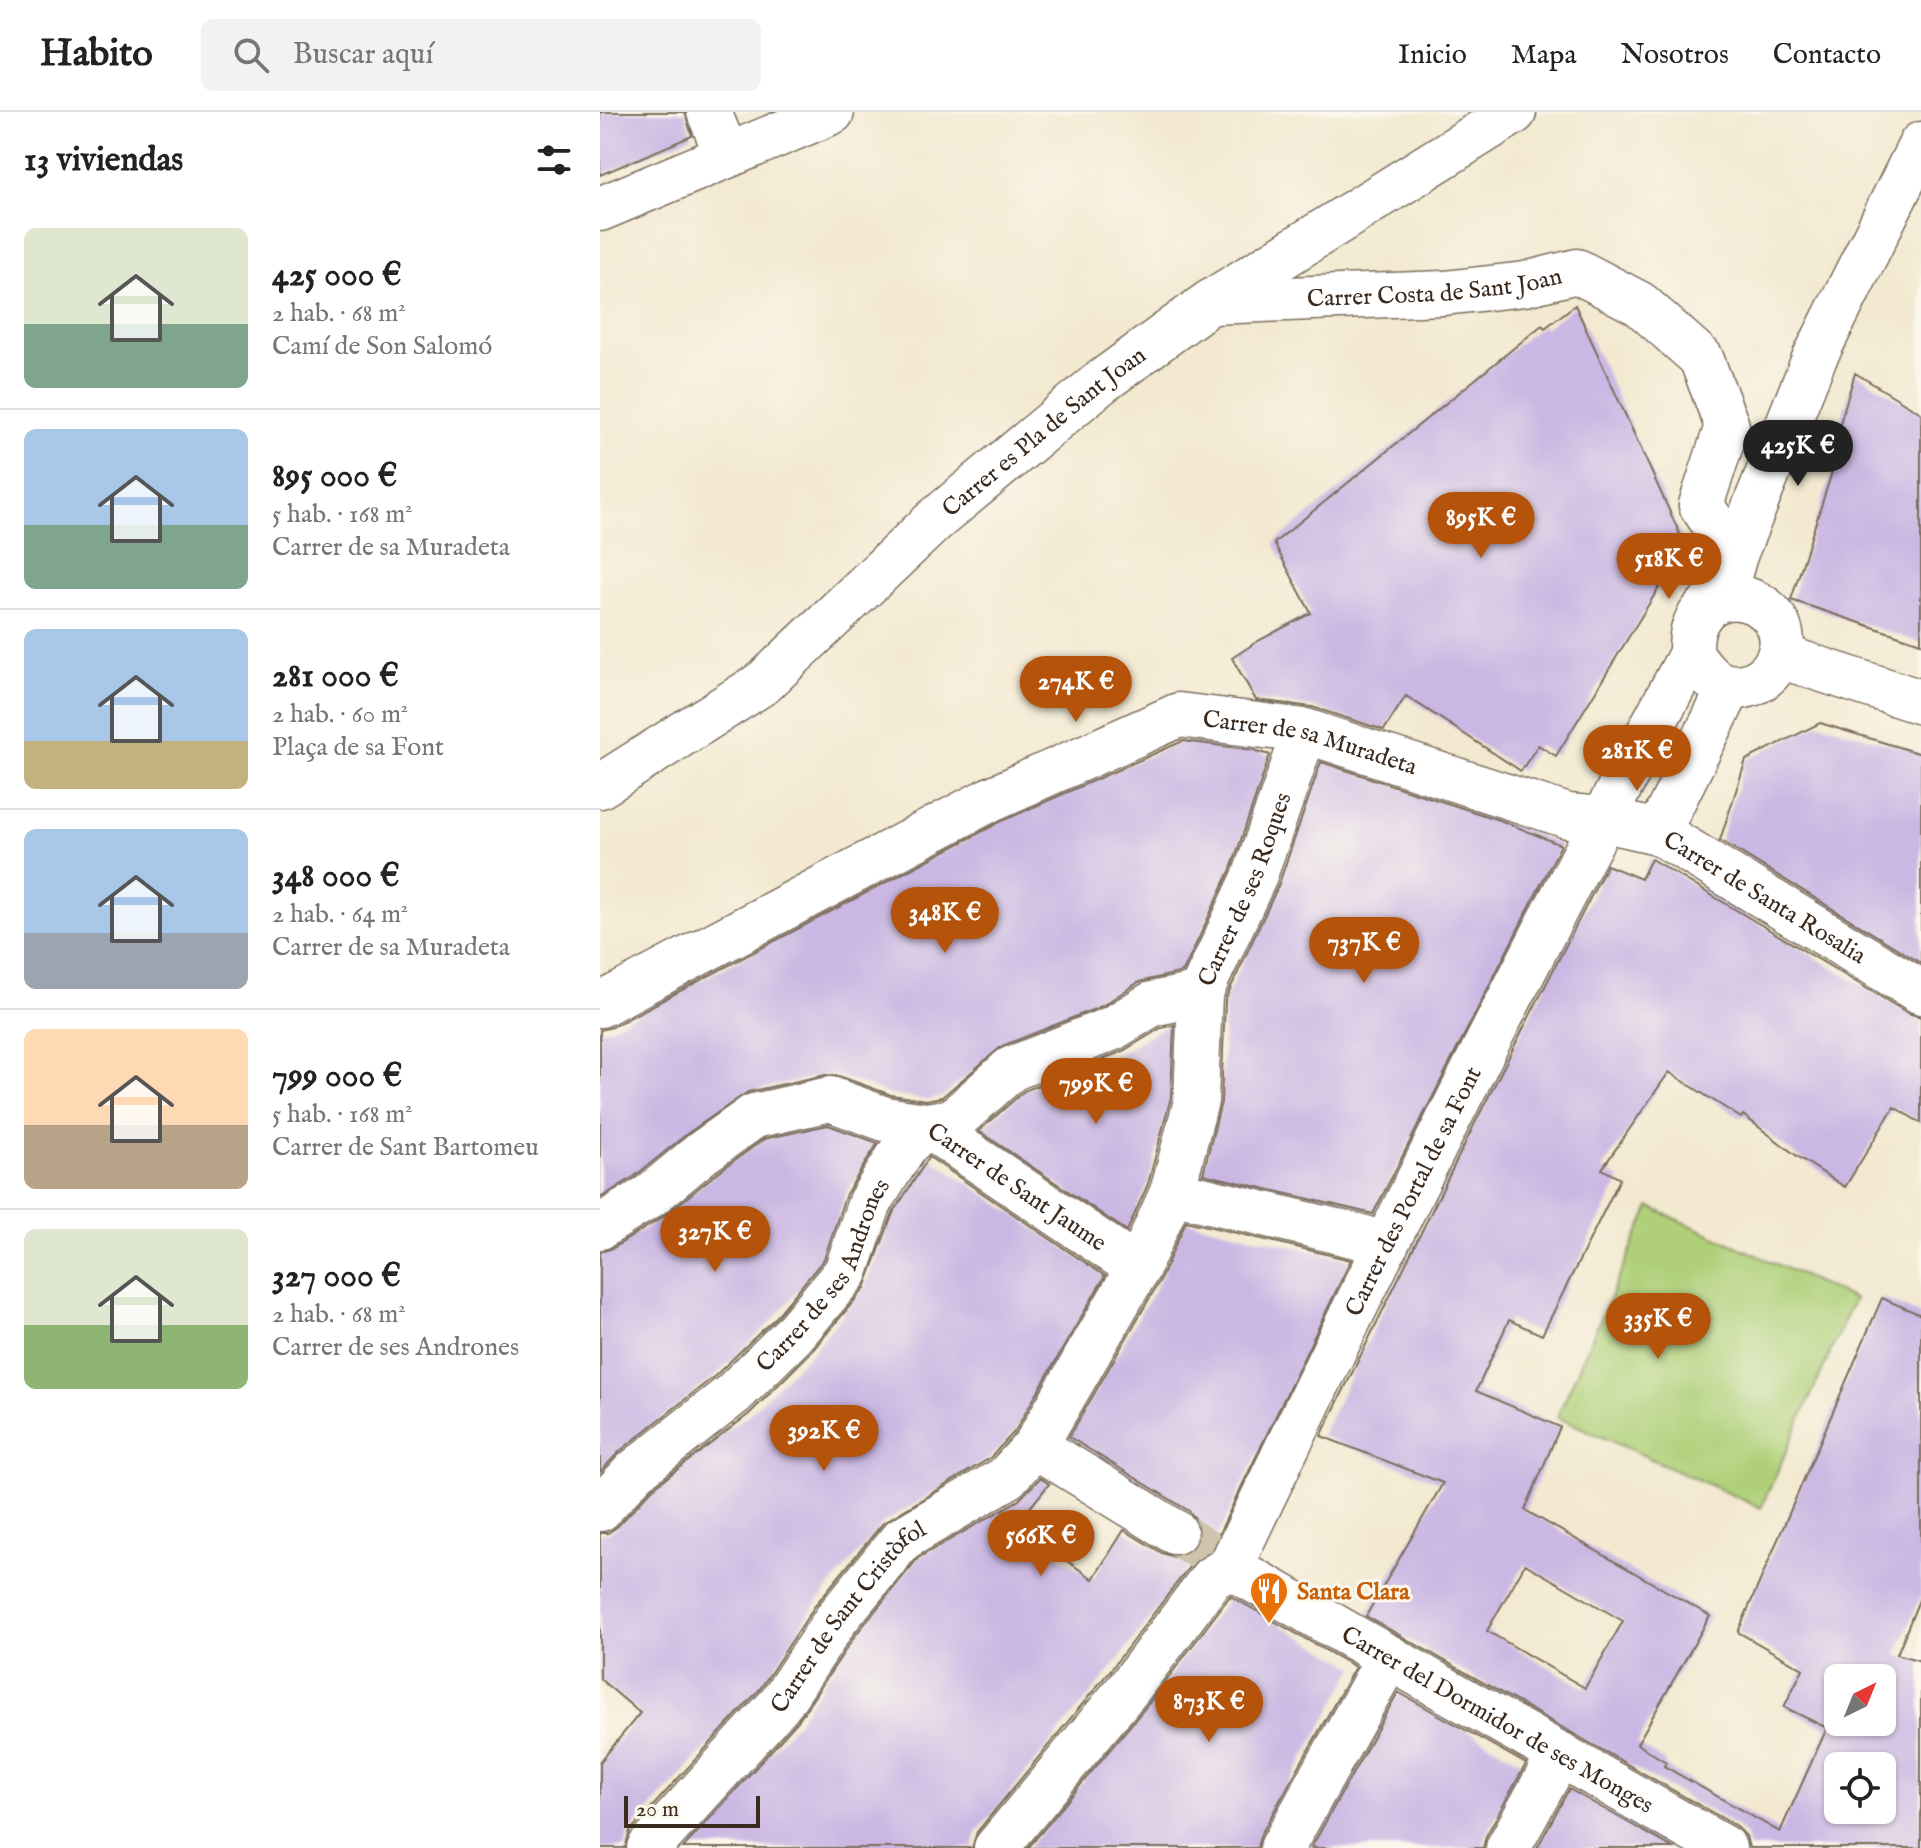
<!DOCTYPE html>
<html lang="es">
<head>
<meta charset="utf-8">
<style>
	body { margin:0; font-family:"IM FELL English",serif; background:#f2f2f2; color:#222; height:100vh; display:flex; flex-direction:column; font-size:30px; white-space:nowrap }
	* { box-sizing:border-box; margin:0 }
	p { font-size:26px; color:#767676 }
	.icon { flex:none; width:44px; height:44px; fill:none; stroke:currentColor; stroke-width:2; stroke-linecap:round; stroke-linejoin:round }
	.map { position:relative; flex:1; overflow:hidden }
	.panel { display:flex; flex-direction:column; background:#fff; width:600px }
	.panel>* { flex:none }
	.needle { width:52px; rotate:43deg }
	.tools { position:absolute; left:1224px; top:1552px; display:grid; gap:16px }
	.tools a { display:grid; place-items:center; width:72px; height:72px; border-radius:12px; background:#fff; box-shadow:0 2px 6px #0004; font-size:40px }
	.scale { position:absolute; left:24px; bottom:20px; width:136px; box-sizing:border-box; padding-left:8px; border:4px solid #3b2a1e; border-top:0; font-size:22px; line-height:28px; white-space:nowrap; color:#3b2a1e; -webkit-text-stroke:6px #fbf7ec; paint-order:stroke }
	.price { position:absolute; translate:-50% -68px; padding:0 18px; border-radius:28px; background:#b45309; color:#fff; font-size:26px; line-height:52px; filter:drop-shadow(0 2px 4px #0008) }
	.price::after { content:''; position:absolute; left:50%; top:48px; width:24px; height:18px; margin-left:-12px; background:inherit; clip-path:polygon(0 0,100% 0,50% 100%) }
	.price.selected { background:#222; color:#fff }
	ul { padding:0; list-style:none }
	li { display:flex; align-items:center; gap:24px; height:200px; padding:0 24px }
	li+li { border-top:2px solid #e0e0e0 }
	li span { display:grid; place-items:center; flex:none; width:224px; height:160px; border-radius:12px; color:#555 }
	li>.icon { margin-inline-start:auto }
	span .icon { width:96px; height:96px; fill:#fffc; stroke-width:1 }
	li b { font-size:34px }
	h2 { display:flex; justify-content:space-between; align-items:center; height:96px; padding:0 24px; font-size:34px }
	header { display:flex; align-items:center; gap:48px; box-sizing:border-box; height:112px; padding:0 40px; background:#fff; border-bottom:2px solid #e0e0e0 }
	header strong { font-size:38px }
	nav { display:flex; gap:44px; margin-inline-start:auto; font-size:28px }
	.search { width:560px; height:72px; background:#f2f2f2; display:flex; align-items:center; gap:20px; box-sizing:border-box; padding:0 28px; border-radius:12px; color:#767676; font-size:30px }
	main { display:flex; flex:1; min-height:0 }
	.map>svg:first-child { display:block }
</style>
</head>
<body>
<header>
<strong>Habito</strong>
<div class="search"><svg class="icon" aria-label="search" viewBox="0 0 24 24"><circle cx="10" cy="10" r="6"/><path d="M15 15l6 6"/></svg>Buscar aquí</div>
<nav><a>Inicio</a><a>Mapa</a><a>Nosotros</a><a>Contacto</a></nav>
</header>
<main>
<section class="panel">
<h2>13 viviendas<svg class="icon" aria-label="filters" viewBox="0 0 24 24"><path d="M4 7h16M4 17h16"/><circle cx="9" cy="7" r="2"/><circle cx="15" cy="17" r="2"/></svg></h2>
<ul>
<li><span style="background:linear-gradient(#dfe7d0 60%,#7fa58c 0)"><svg class="icon" aria-label="home" viewBox="0 0 24 24"><path d="M3 11l9-7 9 7M6 9v11h12V9"/></svg></span><div><b>425 000 €</b><p>2 hab. · 68 m²</p><p>Camí de Son Salomó</p></div></li>
<li><span style="background:linear-gradient(#a9c7e8 60%,#7fa58c 0)"><svg class="icon" aria-label="home" viewBox="0 0 24 24"><path d="M3 11l9-7 9 7M6 9v11h12V9"/></svg></span><div><b>895 000 €</b><p>5 hab. · 168 m²</p><p>Carrer de sa Muradeta</p></div></li>
<li><span style="background:linear-gradient(#a9c7e8 70%,#c2b280 0)"><svg class="icon" aria-label="home" viewBox="0 0 24 24"><path d="M3 11l9-7 9 7M6 9v11h12V9"/></svg></span><div><b>281 000 €</b><p>2 hab. · 60 m²</p><p>Plaça de sa Font</p></div></li>
<li><span style="background:linear-gradient(#a9c7e8 65%,#9aa5b1 0)"><svg class="icon" aria-label="home" viewBox="0 0 24 24"><path d="M3 11l9-7 9 7M6 9v11h12V9"/></svg></span><div><b>348 000 €</b><p>2 hab. · 64 m²</p><p>Carrer de sa Muradeta</p></div></li>
<li><span style="background:linear-gradient(#ffd9b3 60%,#b9a48a 0)"><svg class="icon" aria-label="home" viewBox="0 0 24 24"><path d="M3 11l9-7 9 7M6 9v11h12V9"/></svg></span><div><b>799 000 €</b><p>5 hab. · 168 m²</p><p>Carrer de Sant Bartomeu</p></div></li>
<li><span style="background:linear-gradient(#dfe7d0 60%,#8fb573 0)"><svg class="icon" aria-label="home" viewBox="0 0 24 24"><path d="M3 11l9-7 9 7M6 9v11h12V9"/></svg></span><div><b>327 000 €</b><p>2 hab. · 68 m²</p><p>Carrer de ses Andrones</p></div></li>
</ul>
</section>
<div class="map">
<svg width="1321" height="1736" viewBox="0 0 1321 1736">
	<rect width="100%" height="100%" fill="#fbf7ec"/>
	<filter id="ink" filterUnits="userSpaceOnUse"><feTurbulence type="fractalNoise" baseFrequency=".0125" numOctaves="2"/><feDisplacementMap in="SourceGraphic" scale="16" xChannelSelector="R" yChannelSelector="G"/><feConvolveMatrix kernelMatrix="1 2 1 2 8 2 1 2 1" color-interpolation-filters="sRGB"/></filter>
	<filter id="wash" filterUnits="userSpaceOnUse"><feTurbulence type="fractalNoise" baseFrequency=".006" numOctaves="4" result="noise"/><feDisplacementMap in="SourceGraphic" scale="32" xChannelSelector="R" yChannelSelector="G"/><feGaussianBlur stdDeviation="1.8" result="paint"/><feColorMatrix in="noise" values="0 0 0 0 0 0 0 0 0 0 0 0 0 0 0 0 0 1.4 0 .05"/><feComposite in="paint" operator="in"/></filter>
	<g filter="url(#wash)">
		<rect width="100%" height="100%" fill="#f3e9d0"/>
		<path fill="#afd079" stroke="#757d4c" stroke-width="2" d="M1050,1095L1254,1187L1161,1396L957,1305Z"/>
		<g id="blocks">
			<path fill="#cbb7e3" fill-rule="evenodd" d="M0,0H85L92,24L0,63Z
				M975,193L1085,433L956,644L938,633L921,659L806,584L784,618L712,595L656,588L632,546L658,529L711,501L674,431L942,213L945,216Z
				M1255,261L1321,301V531L1191,488L1232,360L1226,358Z
				M1220,611L1321,642V851L1120,728L1146,648Z
				M583,629L654,638L670,643L631,757L583,860L539,870L502,894L402,934L342,985L326,988L291,983L239,964L225,963L148,980L88,1021L35,1064L0,1086V918L12,915L400,710Z
				M721,650L905,710L961,733L773,1102L603,1062L621,990L625,888L678,774Z
				M1051,747L1308,901L1321,905V1011L1294,995L1245,1075L1197,1044L1143,1003L1141,1006L1069,960L1002,1057L1020,1067L942,1223L909,1208L876,1279L960,1315L925,1398L1110,1504L1037,1632L1066,1650L1064,1654L1180,1720L1227,1616L1184,1595L1203,1557L1138,1520L1282,1186L1321,1203V1483L1297,1542L1321,1549V1736H1149L1146,1724L1136,1714L766,1504L843,1371L721,1324L877,1007L1007,753L1041,767ZM925,1452L1023,1509L985,1576L887,1519ZM1238,1566H1282V1610H1238ZM1238,1654H1282V1698H1238Z
				M574,913L571,985L548,1072L527,1119L379,1019L424,979L523,939L561,916Z
				M228,1013L278,1031L246,1082L224,1147L175,1206L116,1263L20,1339L0,1360V1140L13,1136L63,1105L117,1061L164,1027Z
				M329,1045L505,1164L415,1319L390,1346L283,1411L216,1492L160,1577L30,1719L25,1736H0V1650L40,1601L0,1567V1421H8L18,1414L52,1377L149,1302L212,1239L265,1176L293,1101Z
				M586,1109L751,1148L611,1438L592,1451L509,1560L377,1720L372,1736H83L198,1609L257,1521L318,1446L419,1388L440,1366L449,1372L416,1413L493,1467L524,1418L562,1441L574,1445L586,1442L596,1434L600,1420L597,1409L589,1399L469,1325L560,1168Z
				M630,1484L755,1555L660,1724L657,1736H428L549,1591Z
				M798,1580L926,1652L886,1724L883,1736H711Z
				M969,1677L1073,1736H937Z"/>
		</g>
	</g>
	<g filter="url(#ink)">
		<use href="#blocks" fill-opacity="0" stroke="#7b6d5c" stroke-width="2"/>
		<g fill="none" stroke-linecap="round" stroke-linejoin="round">
			<path stroke="#cec3ac" stroke-width="44" stroke-dasharray="44 22" stroke-linecap="butt" d="M575,1420L630,1455"/>
			<g stroke="#7b6d5c" stroke-width="47">
				<g id="minor">
					<path d="M109,0L127,44"/>
					<path d="M0,97L232,0"/>
					<path id="s1" d="M611,190L844,181L925,172L977,159L1040,192L1101,246L1127,314L1101,393L1135,443"/>
					<path d="M1129,464L1135,443L1214,247L1321,32"/>
					<path d="M1180,544L1321,590"/>
					<path id="s2" d="M0,674L163,571L335,408L500,271L609,191L914,0"/>
					<path d="M1058,720L1130,575"/>
					<path id="s3" d="M0,893L389,688L579,603L705,619L968,704L1001,707L1058,720L1321,880"/>
					<path d="M572,1080L765,1126L785,1136"/>
					<path id="s4" d="M0,1115L50,1084L102,1041L154,1004L230,987L285,1007L326,1013L538,1156"/>
					<path d="M435,1334L575,1420"/>
					<path id="s5" d="M0,1397L35,1359L133,1282L193,1223L246,1160L270,1090L305,1034L326,1013L353,1009L411,957L513,916L552,892L600,882"/>
					<path id="s6" d="M630,1455C776,1147 929,842 1091,542C1091,535 1091,525 1093,518C1113,453 1209,497 1174,554C1168,564 1156,572 1144,574C1117,579 1105,561 1091,542"/>
					<path id="s7" d="M630,1455L1124,1736"/>
					<path id="s8" d="M49,1736L180,1592L237,1506L302,1427L406,1366L435,1334L538,1156L572,1080L596,989L600,882L654,766L705,619"/>
					<path d="M396,1736L529,1576L612,1466L630,1455"/>
					<path d="M682,1736L789,1545"/>
					<path d="M908,1736L960,1642"/>
				</g>
			</g>
			<use href="#minor" stroke="#fff" stroke-width="44"/>
		</g>
	</g>
	<defs>
		<g id="restaurant-pin" transform="scale(2)"><path d="M0 17L-7.5 6A9.5 9.5 0 1 1 7.5 6Z" fill="#e8710a" stroke="#fbf7ec"/><path d="M-5-6h1v4h1v-4h1v4h1v-4h1v5L-1.5 .5V6h-2V.5L-5-1ZM5-6V6H3V1.5H1.5Q1.5-4 5-6Z" fill="#fff"/></g>
	</defs>
	<g fill-rule="evenodd">
		<use href="#restaurant-pin" x="669" y="1479"/>
	</g>
	<g text-anchor="middle" stroke-width="6" stroke-linejoin="round" paint-order="stroke">
		<g font-size="24" fill="#3b2a1e" stroke="#fbf7ec">
			<text dy="8" stroke="none"><textPath href="#s1" startOffset="224">Carrer Costa de Sant Joan</textPath></text>
			<text dy="8" stroke="none"><textPath href="#s2" startOffset="570">Carrer es Pla de Sant Joan</textPath></text>
			<text dy="8" stroke="none"><textPath href="#s3" startOffset="782">Carrer de sa Muradeta</textPath></text>
			<text dy="8" stroke="none"><textPath href="#s8" startOffset="1168">Carrer de ses Roques</textPath></text>
			<text dy="8" stroke="none"><textPath href="#s3" startOffset="1268">Carrer de Santa Rosalia</textPath></text>
			<text dy="8" stroke="none"><textPath href="#s4" startOffset="478">Carrer de Sant Jaume</textPath></text>
			<text dy="8" stroke="none"><textPath href="#s6" startOffset="418">Carrer des Portal de sa Font</textPath></text>
			<text dy="8" stroke="none"><textPath href="#s5" startOffset="328">Carrer de ses Andrones</textPath></text>
			<text dy="8" stroke="none"><textPath href="#s8" startOffset="306">Carrer de Sant Cristòfol</textPath></text>
			<text dy="8" stroke="none"><textPath href="#s7" startOffset="308">Carrer del Dormidor de ses Monges</textPath></text>
		</g>
		<g font-size="24" font-weight="bold" fill="#c56008" stroke="#fbf7ec" text-anchor="start">
			<text x="697" y="1487">Santa Clara</text>
		</g>
	</g>
</svg>
<div class="tools">
<a><svg class="needle" viewBox="-14 -14 28 28"><path d="M0-13l5 13h-10z" fill="#e53935"/><path d="M0 13l5-13h-10z" fill="#767676"/></svg></a>
<a><svg class="icon" aria-label="locate" viewBox="0 0 24 24"><circle cx="12" cy="12" r="6"/><path d="M12 2v4M12 18v4M2 12h4M18 12h4"/></svg></a>
</div>
<div class="scale">20 m</div>
<b class="price selected" style="left:1198px;top:376px">425K €</b>
<b class="price" style="left:881px;top:448px">895K €</b>
<b class="price" style="left:1069px;top:489px">518K €</b>
<b class="price" style="left:476px;top:612px">274K €</b>
<b class="price" style="left:1037px;top:681px">281K €</b>
<b class="price" style="left:345px;top:843px">348K €</b>
<b class="price" style="left:764px;top:873px">737K €</b>
<b class="price" style="left:496px;top:1014px">799K €</b>
<b class="price" style="left:115px;top:1162px">327K €</b>
<b class="price" style="left:1058px;top:1249px">335K €</b>
<b class="price" style="left:224px;top:1361px">392K €</b>
<b class="price" style="left:441px;top:1466px">566K €</b>
<b class="price" style="left:609px;top:1632px">873K €</b>
</div>
</main>
</body>
</html>
